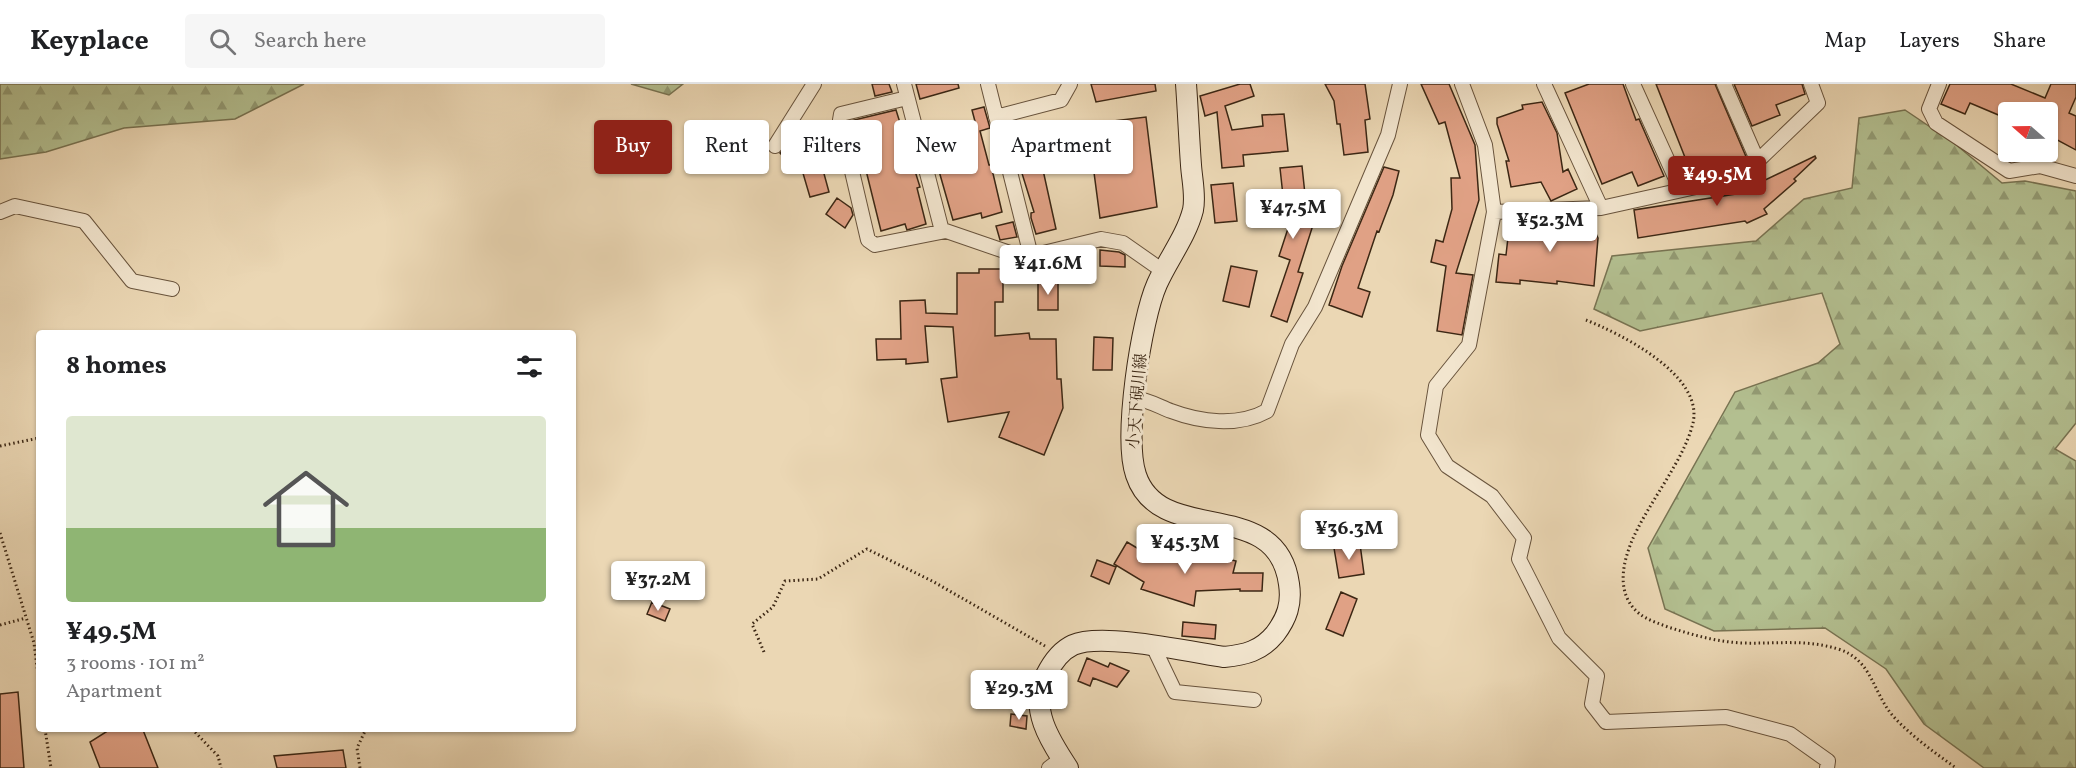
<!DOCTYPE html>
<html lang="en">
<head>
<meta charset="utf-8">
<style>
	body { margin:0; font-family:Vollkorn,"Noto Serif JP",serif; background:#f6f6f6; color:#202124; height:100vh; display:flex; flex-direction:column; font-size:22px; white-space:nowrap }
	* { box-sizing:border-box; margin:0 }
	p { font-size:20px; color:#757577 }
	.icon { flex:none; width:33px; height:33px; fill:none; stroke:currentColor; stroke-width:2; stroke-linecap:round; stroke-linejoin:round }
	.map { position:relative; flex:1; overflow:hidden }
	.details { position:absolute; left:36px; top:246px; width:540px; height:402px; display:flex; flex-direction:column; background:#fff; border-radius:6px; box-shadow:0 2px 4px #0004 }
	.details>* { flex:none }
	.banner { position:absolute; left:594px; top:36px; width:570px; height:54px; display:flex; gap:12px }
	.needle { width:39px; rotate:290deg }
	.buttons { position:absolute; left:1998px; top:18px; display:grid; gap:12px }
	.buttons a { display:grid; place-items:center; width:60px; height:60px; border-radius:6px; background:#fff; box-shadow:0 2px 4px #0004; font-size:30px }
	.price { position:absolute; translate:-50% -51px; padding:0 14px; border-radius:6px; background:#fff; color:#222; font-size:20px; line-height:39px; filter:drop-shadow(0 2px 3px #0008) }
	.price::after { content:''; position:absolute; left:50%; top:36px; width:18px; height:14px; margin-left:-9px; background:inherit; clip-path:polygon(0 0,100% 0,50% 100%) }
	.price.on { background:#8f2418; color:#fff }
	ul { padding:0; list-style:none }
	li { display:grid; align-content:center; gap:12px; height:318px; padding:0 30px }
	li+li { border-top:2px solid #e0e0e0 }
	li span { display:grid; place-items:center; height:186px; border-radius:6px; color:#555 }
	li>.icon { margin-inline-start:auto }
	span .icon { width:108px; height:108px; fill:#fffc; stroke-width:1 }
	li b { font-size:26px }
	h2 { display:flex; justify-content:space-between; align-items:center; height:72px; padding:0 30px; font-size:26px }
	.pill { padding:0 21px; border-radius:6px; background:#fff; box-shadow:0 2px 4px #0004; font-size:21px; line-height:54px }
	.pill.on { background:#8f2418; color:#fff }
	header { display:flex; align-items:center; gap:36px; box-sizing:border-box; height:84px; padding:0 30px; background:#fff; border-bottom:2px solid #e0e0e0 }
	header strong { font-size:28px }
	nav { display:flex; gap:33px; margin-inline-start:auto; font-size:21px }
	.search { width:420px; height:54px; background:#f6f6f6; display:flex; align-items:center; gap:15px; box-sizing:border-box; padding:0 21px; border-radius:6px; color:#757577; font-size:22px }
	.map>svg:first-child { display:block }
</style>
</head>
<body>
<header>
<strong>Keyplace</strong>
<div class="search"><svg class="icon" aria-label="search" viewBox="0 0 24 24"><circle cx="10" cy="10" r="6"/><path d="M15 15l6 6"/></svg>Search here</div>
<nav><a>Map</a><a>Layers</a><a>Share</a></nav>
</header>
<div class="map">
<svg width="2076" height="684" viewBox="0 0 2076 684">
	<defs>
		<pattern id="forest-firs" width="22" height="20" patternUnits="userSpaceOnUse" patternTransform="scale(1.5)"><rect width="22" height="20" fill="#b3bf90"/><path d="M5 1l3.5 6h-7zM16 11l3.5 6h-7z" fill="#939b74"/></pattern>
	</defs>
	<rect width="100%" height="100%" fill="#ebd7b4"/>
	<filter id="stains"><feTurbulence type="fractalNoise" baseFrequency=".00333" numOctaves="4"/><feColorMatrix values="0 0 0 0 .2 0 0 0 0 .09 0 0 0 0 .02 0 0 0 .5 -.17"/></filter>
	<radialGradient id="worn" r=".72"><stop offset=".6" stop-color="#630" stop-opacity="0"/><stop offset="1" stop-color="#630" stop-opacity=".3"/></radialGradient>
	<path fill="url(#forest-firs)" stroke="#787352" stroke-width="1.5" d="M0,0H304L235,35L124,44L46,68L0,75Z
		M631,0H683L669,11Z
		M1905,26L1954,59L2002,99L2025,97L2076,107V339L2055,365L2076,377V684H1984L1924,640L1886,585L1825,544L1714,547L1665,525L1648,464L1735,308L1818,279L1840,260L1822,209L1640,247L1594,225L1612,172L1756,157L1804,115L1852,104L1859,34Z"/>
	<path fill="#e0a185" stroke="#3c2714" stroke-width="1.5" d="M872,0H889L892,8L875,12Z
		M916,0H958L959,4L920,15Z
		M1091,0H1155L1156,7L1096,18Z
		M1240,0H1250L1254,12L1225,22L1232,46L1263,42L1262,31L1284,30L1288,67L1243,71L1244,82L1222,84L1217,28L1205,32L1200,12Z
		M1325,0H1365L1370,35L1365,36L1368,68L1344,71L1340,40H1337L1334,17Z
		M1421,0H1449L1475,61L1479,116L1456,189L1473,191L1462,251L1437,247L1446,182L1431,178L1436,156L1443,158L1452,125L1451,94H1460L1445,38L1439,40Z
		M1589,0H1623L1636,36L1639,35L1664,92L1638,102L1632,88L1602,100L1565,9Z
		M1656,0H1715L1747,75L1727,85L1722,73L1690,86Z
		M1734,0H1802L1805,10L1776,21L1780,31L1752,42Z
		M1950,0H2011L2045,14L2051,0H2076V13L2069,29L2076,32V66L2048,51V28H2008V35L1970,19L1965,30L1941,20Z
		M1542,18L1557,49L1563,88L1568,85L1577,105L1551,117L1541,98L1511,103L1506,77H1509L1497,40V34L1523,25L1522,21Z
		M984,23L990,44L980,47L989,81H991L1002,128L982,134L981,129L953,136L939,87L943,86L935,56L977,45L972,26Z
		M896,26L920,103L917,104L926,140L907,146L905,140L881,147L858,54L854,55L850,37Z
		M1146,33L1157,123L1100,134L1090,58L1101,56L1097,39Z
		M829,38L836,59L817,64L829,108L810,113L800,79L794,84L780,69L801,45Z
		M1047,63L1052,84L1043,86L1056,145L1036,150L1031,134V129L1034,128L1016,70Z
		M1815,72L1816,74L1794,95L1796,97L1764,125L1767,130L1747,139L1745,137L1638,154L1634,126L1736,110Z
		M1302,82L1308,139L1313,141L1298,188L1303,189L1287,238L1271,232L1290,176L1279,172L1296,120L1284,121L1280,84Z
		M1384,83L1399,87L1393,111L1379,148L1377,147L1358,204L1370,208L1362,233L1329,221L1342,182Z
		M1233,99L1237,137L1215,139L1211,101Z
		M837,114L851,124L853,131L845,144L826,130Z
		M1575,134L1590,135L1598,154L1594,202L1557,197V200L1520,196V200L1496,198L1499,170L1506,171L1510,136L1539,140L1540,135L1575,139Z
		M1013,138L1017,153L1000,156L996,142Z
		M1100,166L1119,168L1125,171V183L1100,182Z
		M1231,182L1257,187L1249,223L1223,217Z
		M979,185H1003V218H995V252L1029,249L1030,255H1056L1057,295H1061L1063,324L1044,371L999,353L1009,328L948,338L941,295L957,293L953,243L925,242L928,278L906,280V275L877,276L876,255H901L900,217L925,216L926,229L957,230V189H979Z
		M1038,198L1058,199V226H1038Z
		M1094,253L1113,254L1112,286H1093Z
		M1127,458L1152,473L1153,468L1183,478L1184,473L1215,475L1216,472L1236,477L1233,489H1263L1262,507H1240V505L1196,507L1194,522L1141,505L1144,498L1114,480Z
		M1360,460L1364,490L1339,494L1334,464Z
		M1097,476L1116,483L1109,500L1091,492Z
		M1341,508L1357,515L1343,552L1326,545Z
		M652,518L670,525L665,537L647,530Z
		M1183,538L1216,541L1215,555L1182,552Z
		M1087,574L1108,583L1110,579L1129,587L1117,603L1093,594L1090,602L1078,597Z
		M18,608L24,684H0V610Z
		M1011,630L1027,632L1026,645L1010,642Z
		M109,646H143L158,684H100L90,658Z
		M343,666L346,684H277L274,672Z"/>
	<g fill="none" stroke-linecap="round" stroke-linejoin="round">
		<g stroke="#68533c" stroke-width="16">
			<path id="minor" d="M904,0L942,147
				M988,0L1031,172
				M1462,0L1485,61L1494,128L1469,261L1436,302L1428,351L1447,382L1492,412L1524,454L1519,475L1559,554L1597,592L1592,620L1606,638L1726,633L1790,650L1828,677L1827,684
				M1544,0L1601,124
				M1633,0L1681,106
				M1724,0L1758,78
				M1939,0L1929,25L1936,39L2009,87L2040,82L2076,92
				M907,14L841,30L840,36L868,156L875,161L946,147L1013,170L1031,172L1101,155L1123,159L1163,187
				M996,33L1061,16L1070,0
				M775,62L814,0
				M0,128L15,122L84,137L132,197L172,205
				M1494,128L1601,124L1741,93L1818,19L1811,0
				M1135,315C1147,315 1160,323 1171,327C1200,338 1238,343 1267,327L1292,260L1315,223L1388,51L1400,0
				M1153,562L1175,608L1254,616
				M1049,684L1062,674"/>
		</g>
		<g stroke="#3c2714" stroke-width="22">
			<path id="secondary" d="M1068,684C1050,657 1028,623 1046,591C1052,579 1060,567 1073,561C1101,548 1191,568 1224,573C1245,571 1261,567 1275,550C1287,534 1292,520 1289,500C1277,410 1160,464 1136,391C1123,354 1141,236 1157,200C1168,175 1186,153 1193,126C1196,112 1192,96 1191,81C1189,54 1188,27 1186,0"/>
		</g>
		<path stroke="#3c2714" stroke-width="3" stroke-dasharray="1.5 3" stroke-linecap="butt" d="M1586,236C1621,250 1704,291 1693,339C1684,377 1647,420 1631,459C1624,477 1619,498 1628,516C1637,533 1652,537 1668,543C1693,551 1717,558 1743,559C1776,560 1806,555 1838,565C1872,575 1873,609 1893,632C1911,652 1934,668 1956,684
			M0,362L39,354
			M0,449L34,559L39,598
			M0,541L26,534
			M764,568L752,540L773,523L785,497L818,495L867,465L934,498L1045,562
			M45,645L51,684
			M192,645L218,672L221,684
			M360,684L357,664L366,645"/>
		<use href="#minor" stroke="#f2e5ce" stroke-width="14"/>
		<use href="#secondary" stroke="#f2e5ce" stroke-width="20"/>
	</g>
	<g text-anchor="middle" stroke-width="6" stroke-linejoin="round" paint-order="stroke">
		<g font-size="16" fill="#3c2714" stroke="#f2e5ce">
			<text transform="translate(1136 317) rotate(-85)" y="6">小天下硯川線</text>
		</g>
	</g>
	<rect width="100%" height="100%" filter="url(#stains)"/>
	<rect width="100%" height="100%" fill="url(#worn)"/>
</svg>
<div class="buttons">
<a><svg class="needle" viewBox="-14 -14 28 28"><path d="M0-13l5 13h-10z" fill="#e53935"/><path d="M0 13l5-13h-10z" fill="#757577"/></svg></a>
</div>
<b class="price on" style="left:1717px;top:123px">¥49.5M</b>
<b class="price" style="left:1293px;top:156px">¥47.5M</b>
<b class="price" style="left:1550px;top:169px">¥52.3M</b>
<b class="price" style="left:1048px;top:212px">¥41.6M</b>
<b class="price" style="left:1349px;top:477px">¥36.3M</b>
<b class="price" style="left:1185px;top:491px">¥45.3M</b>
<b class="price" style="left:658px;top:528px">¥37.2M</b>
<b class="price" style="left:1019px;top:637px">¥29.3M</b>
<div class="banner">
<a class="pill on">Buy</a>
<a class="pill">Rent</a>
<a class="pill">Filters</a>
<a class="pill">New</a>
<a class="pill">Apartment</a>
</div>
<section class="details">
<h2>8 homes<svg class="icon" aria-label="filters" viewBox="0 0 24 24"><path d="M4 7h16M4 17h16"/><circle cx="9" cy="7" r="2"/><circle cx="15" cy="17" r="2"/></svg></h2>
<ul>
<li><span style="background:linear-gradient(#dfe7d0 60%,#8fb573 0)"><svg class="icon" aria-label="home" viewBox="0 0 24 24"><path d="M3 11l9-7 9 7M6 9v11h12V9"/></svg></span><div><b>¥49.5M</b><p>3 rooms · 101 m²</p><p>Apartment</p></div></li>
</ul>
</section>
</div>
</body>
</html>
